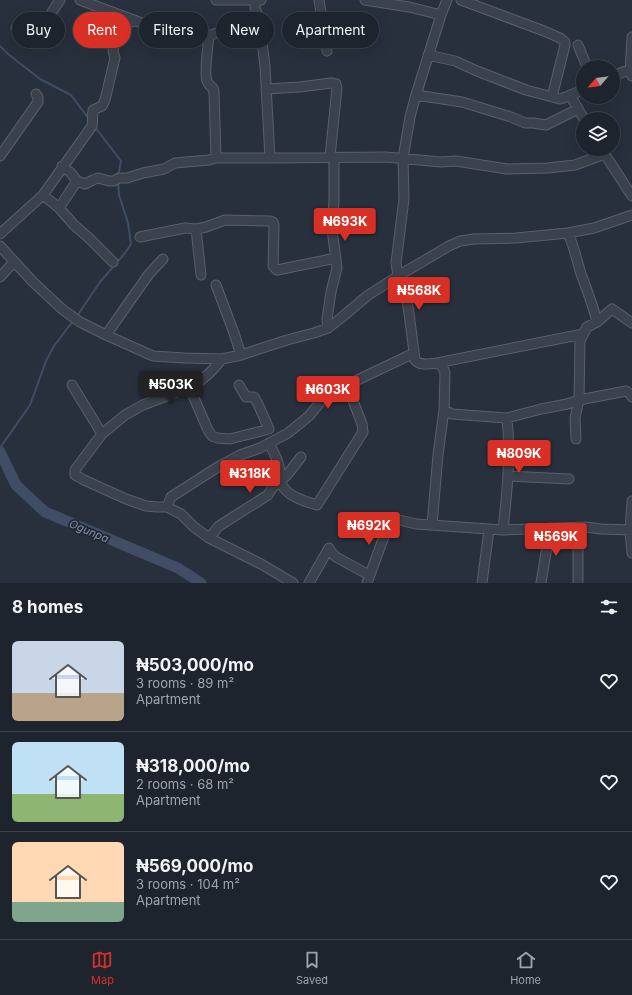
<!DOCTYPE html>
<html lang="en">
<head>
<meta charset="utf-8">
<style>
	body { margin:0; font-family:Inter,sans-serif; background:#2b303a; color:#f1f3f6; height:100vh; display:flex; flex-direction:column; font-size:15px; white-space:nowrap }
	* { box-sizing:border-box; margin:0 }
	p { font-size:13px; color:#a1a4aa }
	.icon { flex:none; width:22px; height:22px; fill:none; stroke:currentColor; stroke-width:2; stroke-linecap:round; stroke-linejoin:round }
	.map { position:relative; height:583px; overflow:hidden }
	.side { display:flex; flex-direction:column; background:#1e242e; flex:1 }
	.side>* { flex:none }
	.top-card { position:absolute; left:12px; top:12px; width:400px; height:36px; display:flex; gap:8px }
	.needle { width:26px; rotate:242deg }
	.controls { position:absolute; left:576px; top:60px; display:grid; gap:8px }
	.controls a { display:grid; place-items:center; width:44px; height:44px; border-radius:50%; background:#1e242e; box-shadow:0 4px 16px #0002,0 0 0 1px #3c414a; font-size:20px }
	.price { position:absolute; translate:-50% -34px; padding:0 9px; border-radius:4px; background:#d93025; color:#fff; font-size:13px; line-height:26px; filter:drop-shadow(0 1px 2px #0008) }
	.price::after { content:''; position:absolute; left:50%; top:24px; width:12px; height:9px; margin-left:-6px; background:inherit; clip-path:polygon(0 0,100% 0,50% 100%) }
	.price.active { background:#222; color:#fff }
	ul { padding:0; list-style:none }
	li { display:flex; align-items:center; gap:12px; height:100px; padding:0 12px }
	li+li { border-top:1px solid #3c414a }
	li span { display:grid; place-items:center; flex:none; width:112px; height:80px; border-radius:6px; color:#555 }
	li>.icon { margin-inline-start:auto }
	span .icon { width:48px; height:48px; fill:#fffc; stroke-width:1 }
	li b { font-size:17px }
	h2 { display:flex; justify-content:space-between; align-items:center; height:48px; padding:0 12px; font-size:17px }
	.pill { padding:0 14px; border-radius:18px; background:#1e242e; box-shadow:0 4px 16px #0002,0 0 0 1px #3c414a; font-size:14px; line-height:36px }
	.pill.active { background:#d93025; color:#fff }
	.dock { display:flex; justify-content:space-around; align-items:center; height:56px; border-top:1px solid #3c414a; background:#1e242e; font-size:11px; color:#a1a4aa }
	.dock a { display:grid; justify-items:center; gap:2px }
	.dock .active { color:#d93025 }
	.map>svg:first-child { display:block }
</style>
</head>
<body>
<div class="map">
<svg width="632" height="583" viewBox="0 0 632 583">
	<rect width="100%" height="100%" fill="#28303d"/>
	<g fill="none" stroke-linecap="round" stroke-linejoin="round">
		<path stroke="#404d64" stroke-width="2" d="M0,46L8,54L40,79L71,95L89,119
			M95,127L121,161L118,176
			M77,316L100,282L125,253L131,244L128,223L119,195L118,182
			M0,448L30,405L46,361L54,346L73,321"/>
		<path stroke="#404d64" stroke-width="11" d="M0,452L16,485L45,512L178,568L201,583"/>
		<g stroke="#59606b" stroke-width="11">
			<path id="minor" d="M80,0L158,29H177
				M216,0H261
				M256,0L255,8L259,18L265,66L270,158
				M319,0L327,51
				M365,0L409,7L441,15
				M461,0L544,31L560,38L565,42V45L552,97
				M16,28L34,41L43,36L46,32L52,12L60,0
				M632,37L630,72L632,76
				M578,45L587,67
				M428,55L455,61L477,71L526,90L560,99L566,97L583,90
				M613,76L631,69
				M266,89L300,87L331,83L336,84L337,88L330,157
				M416,95L462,102L511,117L525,123H533L546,125L578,109
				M570,95L584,119
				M602,150L632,196
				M0,156L38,102V97L36,94
				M216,158L214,92L213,88C210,86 208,84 207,81C204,74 208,45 209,36L216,33L225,34
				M62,166L71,173L77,181L85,184L93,180L98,178L109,181H114L119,178H127L143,173L164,169L175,163L209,160L216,158H270L386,157L441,162L456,161L507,169L548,168L575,165L605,154
				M43,195L59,208L74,225L89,238L113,262
				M59,208L77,181
				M196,229L201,275
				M568,233C574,246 577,261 581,274C587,290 593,305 597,322
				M0,234L43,195L92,126C93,121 92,116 93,110L102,106L105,100L115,58L113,51L114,45L128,24L130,22L135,21
				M140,237L185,228L196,229L206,227L225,220L270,221L273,222L274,225L273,266L277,270L336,258
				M0,246L33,282L62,309L80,322L106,335L153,356L185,358L222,359L241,355L287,340L314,333L328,328L341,318L367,296L398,276L449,246L460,241L474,239L516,238L568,233L594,228L632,215
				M0,277L14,262
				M216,285L234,333L241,355
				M328,328L327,319L331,292L337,268L332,229L334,200V157
				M106,335L149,274L163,259
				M222,359C213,370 205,379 192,386L143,405L125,415L102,434L75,470V475L84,480L126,499L146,506L157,507H167L181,514L194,527L209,538L261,564L293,583
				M437,363L583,334
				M72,385L102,434
				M192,386L194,398L208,430L212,436L217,438L230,439L269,429L258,404L254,397H246L239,385
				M444,410L452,414L507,418L541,409L567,404L579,400L626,391L629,393L632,397
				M576,439L575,418L579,400L580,341L587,327L597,322L612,309L632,323
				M269,443C273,451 277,458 279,466C281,474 279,481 284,488C290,497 307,502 317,505L363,432L362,424L347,385
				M508,476L569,479
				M632,501L630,531L632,553
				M167,507L171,497L221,465L240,455L260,448L288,433L309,416L322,400L347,385L414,353
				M432,525L438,455L444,410L445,373C440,354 425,371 415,360L409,313L405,290L398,276L396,263L404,199L403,158L410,117L415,98L441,15L447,0
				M503,530C507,493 511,455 507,418
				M209,538L219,526L268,495L272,488L287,475L301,457
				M309,583L329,548L332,553L336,557L369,575
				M367,583L386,531L394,521L399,520L416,524L503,530L586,527L601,529L632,530
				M482,583L489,530
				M541,583L550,528
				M578,583V527"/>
		</g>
		<use href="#minor" stroke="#3b424d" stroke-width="9"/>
	</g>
	<g text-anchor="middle" stroke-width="3.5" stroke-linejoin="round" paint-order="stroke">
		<g font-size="11" font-style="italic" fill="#8392ac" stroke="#202732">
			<text transform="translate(89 531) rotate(23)" y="4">Ogunpa</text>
		</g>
	</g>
</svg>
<div class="controls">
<a><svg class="needle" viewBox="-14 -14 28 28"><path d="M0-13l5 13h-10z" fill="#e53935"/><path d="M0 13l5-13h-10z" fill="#a1a4aa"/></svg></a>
<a><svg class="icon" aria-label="layers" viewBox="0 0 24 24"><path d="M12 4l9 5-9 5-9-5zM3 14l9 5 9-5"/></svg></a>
</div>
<b class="price" style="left:345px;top:242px">₦693K</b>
<b class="price" style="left:419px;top:311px">₦568K</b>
<b class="price active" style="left:171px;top:405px">₦503K</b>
<b class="price" style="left:328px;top:410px">₦603K</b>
<b class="price" style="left:519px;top:474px">₦809K</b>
<b class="price" style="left:250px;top:494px">₦318K</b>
<b class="price" style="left:369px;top:546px">₦692K</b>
<b class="price" style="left:556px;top:557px">₦569K</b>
<div class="top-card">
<a class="pill">Buy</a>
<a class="pill active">Rent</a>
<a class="pill">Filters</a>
<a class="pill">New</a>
<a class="pill">Apartment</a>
</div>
</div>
<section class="side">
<h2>8 homes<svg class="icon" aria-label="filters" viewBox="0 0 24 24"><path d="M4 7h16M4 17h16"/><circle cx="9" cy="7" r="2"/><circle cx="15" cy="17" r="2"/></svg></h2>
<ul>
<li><span style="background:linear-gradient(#c9d6e8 65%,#b9a48a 0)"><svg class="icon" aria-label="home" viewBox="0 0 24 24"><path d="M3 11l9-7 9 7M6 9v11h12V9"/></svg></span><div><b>₦503,000/mo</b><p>3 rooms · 89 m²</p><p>Apartment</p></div><svg class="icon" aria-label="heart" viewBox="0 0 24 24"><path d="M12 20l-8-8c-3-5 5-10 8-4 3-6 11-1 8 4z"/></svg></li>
<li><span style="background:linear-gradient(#bfe0f5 65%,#8fb573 0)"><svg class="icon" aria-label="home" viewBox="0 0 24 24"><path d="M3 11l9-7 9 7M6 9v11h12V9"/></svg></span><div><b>₦318,000/mo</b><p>2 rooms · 68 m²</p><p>Apartment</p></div><svg class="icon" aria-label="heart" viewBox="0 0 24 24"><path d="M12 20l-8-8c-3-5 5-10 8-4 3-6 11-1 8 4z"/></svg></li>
<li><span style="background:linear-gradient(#ffd9b3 75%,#7fa58c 0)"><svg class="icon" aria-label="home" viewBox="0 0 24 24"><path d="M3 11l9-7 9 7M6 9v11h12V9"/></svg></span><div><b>₦569,000/mo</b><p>3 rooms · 104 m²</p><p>Apartment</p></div><svg class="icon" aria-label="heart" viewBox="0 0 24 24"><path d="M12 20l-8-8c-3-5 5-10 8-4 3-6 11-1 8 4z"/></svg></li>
</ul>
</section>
<nav class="dock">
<a class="active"><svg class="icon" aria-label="map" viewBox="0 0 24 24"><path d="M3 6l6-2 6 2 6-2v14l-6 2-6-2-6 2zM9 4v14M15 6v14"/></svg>Map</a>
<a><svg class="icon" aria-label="saved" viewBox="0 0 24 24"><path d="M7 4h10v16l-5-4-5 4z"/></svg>Saved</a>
<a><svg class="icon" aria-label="home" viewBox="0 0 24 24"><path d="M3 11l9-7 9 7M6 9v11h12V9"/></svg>Home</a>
</nav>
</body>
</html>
